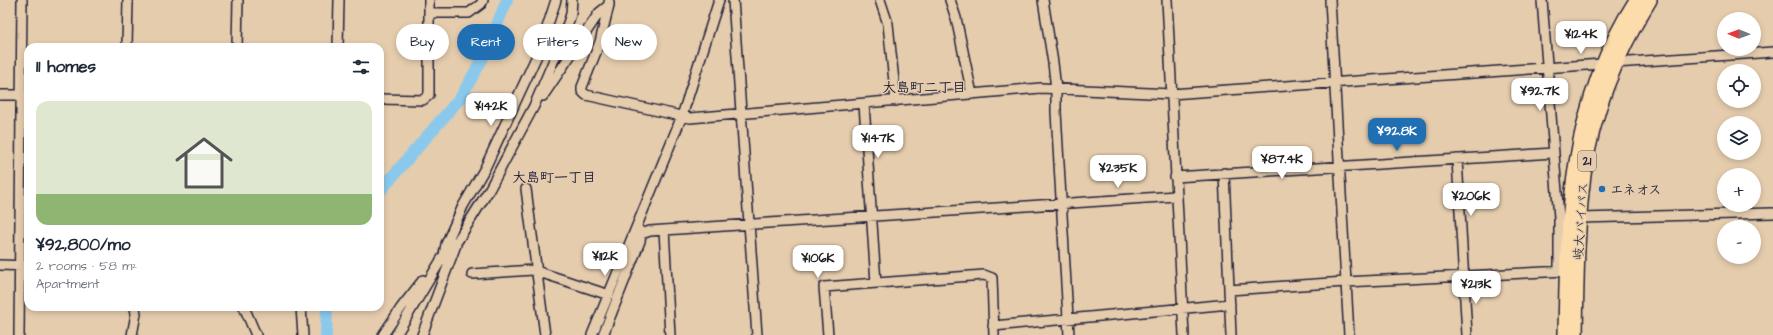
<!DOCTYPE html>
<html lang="en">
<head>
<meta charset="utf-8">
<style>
	body { margin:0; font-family:"Architects Daughter","Klee One",sans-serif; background:#f2f2f3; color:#1f2937; height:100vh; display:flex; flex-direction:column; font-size:15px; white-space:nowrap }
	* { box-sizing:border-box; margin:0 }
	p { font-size:13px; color:#747a83 }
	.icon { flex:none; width:22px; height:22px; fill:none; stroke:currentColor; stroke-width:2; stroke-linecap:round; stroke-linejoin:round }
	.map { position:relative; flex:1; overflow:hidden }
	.sheet { position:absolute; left:24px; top:43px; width:360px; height:268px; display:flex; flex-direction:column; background:#fff; border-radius:12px; box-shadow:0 2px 6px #0003 }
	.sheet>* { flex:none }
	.banner { position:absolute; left:396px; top:24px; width:380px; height:36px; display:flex; gap:8px }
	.needle { width:26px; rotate:271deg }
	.fabs { position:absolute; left:1717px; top:12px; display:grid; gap:8px }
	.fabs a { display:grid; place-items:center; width:44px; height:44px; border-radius:50%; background:#fff; box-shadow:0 2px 6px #0003; font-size:20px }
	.price { position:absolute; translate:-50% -34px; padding:0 9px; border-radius:8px; background:#fff; color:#222; font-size:13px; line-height:26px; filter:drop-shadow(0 1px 2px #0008) }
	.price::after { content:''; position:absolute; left:50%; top:24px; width:12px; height:9px; margin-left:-6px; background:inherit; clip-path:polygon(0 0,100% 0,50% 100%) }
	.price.selected { background:#1f6fb2; color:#fff }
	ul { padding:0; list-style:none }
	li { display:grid; align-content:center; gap:8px; height:212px; padding:0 12px }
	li+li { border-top:1px solid #e0e1e3 }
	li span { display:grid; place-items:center; height:124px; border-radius:12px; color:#555 }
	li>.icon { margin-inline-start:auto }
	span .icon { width:72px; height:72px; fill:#fffc; stroke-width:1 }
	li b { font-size:17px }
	h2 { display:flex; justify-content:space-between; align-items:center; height:48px; padding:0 12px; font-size:17px }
	.chip { padding:0 14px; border-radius:18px; background:#fff; box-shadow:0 2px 6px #0003; font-size:14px; line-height:36px }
	.chip.selected { background:#1f6fb2; color:#fff }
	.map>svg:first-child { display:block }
</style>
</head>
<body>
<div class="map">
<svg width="1773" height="335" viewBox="0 0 1773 335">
	<rect width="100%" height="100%" fill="#e5ccad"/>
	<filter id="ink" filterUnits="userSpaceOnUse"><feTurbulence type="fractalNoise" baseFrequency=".025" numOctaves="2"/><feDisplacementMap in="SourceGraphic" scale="8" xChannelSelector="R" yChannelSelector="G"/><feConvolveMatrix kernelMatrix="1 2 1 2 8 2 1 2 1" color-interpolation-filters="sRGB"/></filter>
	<g filter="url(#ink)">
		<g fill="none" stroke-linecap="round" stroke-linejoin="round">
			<path stroke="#8bc9ec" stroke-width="12" d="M380,191L461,97L485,54L507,0
				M326,335L327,307"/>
			<g stroke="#22223b" stroke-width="12">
				<path id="minor" d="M733,0L757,335
					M880,0L888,24L896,101
					M950,0L956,18L972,94
					M1043,0L1053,63L1056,89V112L1069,335
					M1167,0L1184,335
					M1330,0L1349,335
					M1542,0L1559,218V271
					M609,5L600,42L582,87V91L586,95L690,118L1041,88L1171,94L1773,52
					M430,13H469L481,4L483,0
					M127,47L128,0
					M237,47L238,0
					M338,47L339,0
					M0,95H28
					M543,96L599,13L609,5V2
					M380,99L423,100L429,95V0
					M864,104L876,283
					M1457,159L1467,335
					M1224,173L1231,335
					M1175,177L1553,153
					M526,189L545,335
					M1580,218L1773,213
					M664,230L670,335
					M641,234L650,231L664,230L1176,196
					M444,255L446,244L463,206L485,168L540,49L556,0
					M0,265L28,266
					M472,274L533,270L609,295
					M1229,290L1345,282L1566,271
					M244,307L256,335
					M301,307L303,335
					M993,326L1230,304
					M19,335L22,0
					M132,335L136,314L135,307
					M383,335L401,308L423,280
					M396,335L444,255L458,240L489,190L534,106L562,41L571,14L572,0
					M422,335L456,245
					M592,335L682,116L719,0
					M603,335L640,241L641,234L639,230
					M828,335L824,287L984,275L992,278L994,335"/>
			</g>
			<g stroke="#22223b" stroke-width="16">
				<path id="highway" d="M1565,335C1567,215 1569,104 1636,0
					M1576,335C1577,282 1577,228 1584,175C1593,113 1617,53 1650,0"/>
			</g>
			<use href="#minor" stroke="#e5ccad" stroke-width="9"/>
			<use href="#highway" stroke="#fddcac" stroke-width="13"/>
		</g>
	</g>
	<circle fill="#1f6fb2" stroke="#e5ccad" stroke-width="1.5" cx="1602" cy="189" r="4"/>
	<g text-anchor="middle" stroke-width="3" stroke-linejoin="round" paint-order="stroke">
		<rect fill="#e5ccad" stroke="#5c555d" stroke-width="1" x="1578" y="151" width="18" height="20" rx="3"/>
		<g font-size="12" font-weight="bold" fill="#22223b">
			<text x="1587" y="165">21</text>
		</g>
		<g font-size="13" font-weight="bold" fill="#22223b" stroke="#e5ccad" text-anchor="start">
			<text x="1610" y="194">エネオス</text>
		</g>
		<g font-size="13" fill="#22223b" stroke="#e5ccad">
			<text transform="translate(1580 221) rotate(-86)" y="5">岐大バイパス</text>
		</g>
		<g font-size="14" font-weight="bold" fill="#22223b" stroke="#e5ccad">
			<text x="924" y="92">大島町二丁目</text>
			<text x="554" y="182">大島町一丁目</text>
		</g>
	</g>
</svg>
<div class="fabs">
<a><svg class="needle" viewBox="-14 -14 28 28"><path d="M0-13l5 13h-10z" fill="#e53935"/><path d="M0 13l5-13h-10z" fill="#747a83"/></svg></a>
<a><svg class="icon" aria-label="locate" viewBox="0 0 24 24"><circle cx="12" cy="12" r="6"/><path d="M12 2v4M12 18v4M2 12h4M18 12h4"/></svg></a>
<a><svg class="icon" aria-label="layers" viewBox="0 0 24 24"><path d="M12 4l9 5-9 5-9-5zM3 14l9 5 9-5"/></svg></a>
<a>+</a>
<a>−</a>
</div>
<b class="price" style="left:1581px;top:55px">¥124K</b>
<b class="price" style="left:1540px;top:112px">¥92.7K</b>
<b class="price" style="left:491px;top:127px">¥142K</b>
<b class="price selected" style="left:1397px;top:152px">¥92.8K</b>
<b class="price" style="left:878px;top:159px">¥147K</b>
<b class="price" style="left:1282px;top:180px">¥87.4K</b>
<b class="price" style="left:1118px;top:189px">¥235K</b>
<b class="price" style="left:1471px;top:217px">¥206K</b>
<b class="price" style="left:605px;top:277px">¥112K</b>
<b class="price" style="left:818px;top:279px">¥106K</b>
<b class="price" style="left:1476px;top:305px">¥213K</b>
<div class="banner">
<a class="chip">Buy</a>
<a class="chip selected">Rent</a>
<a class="chip">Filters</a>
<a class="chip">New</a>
</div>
<section class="sheet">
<h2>11 homes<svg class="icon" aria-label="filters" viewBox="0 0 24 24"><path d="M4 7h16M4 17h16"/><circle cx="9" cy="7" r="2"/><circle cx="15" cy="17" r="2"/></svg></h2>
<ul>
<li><span style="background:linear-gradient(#dfe7d0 75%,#8fb573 0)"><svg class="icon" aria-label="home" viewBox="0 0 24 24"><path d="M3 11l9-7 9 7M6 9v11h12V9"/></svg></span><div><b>¥92,800/mo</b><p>2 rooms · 58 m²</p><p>Apartment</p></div></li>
</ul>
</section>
</div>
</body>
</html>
